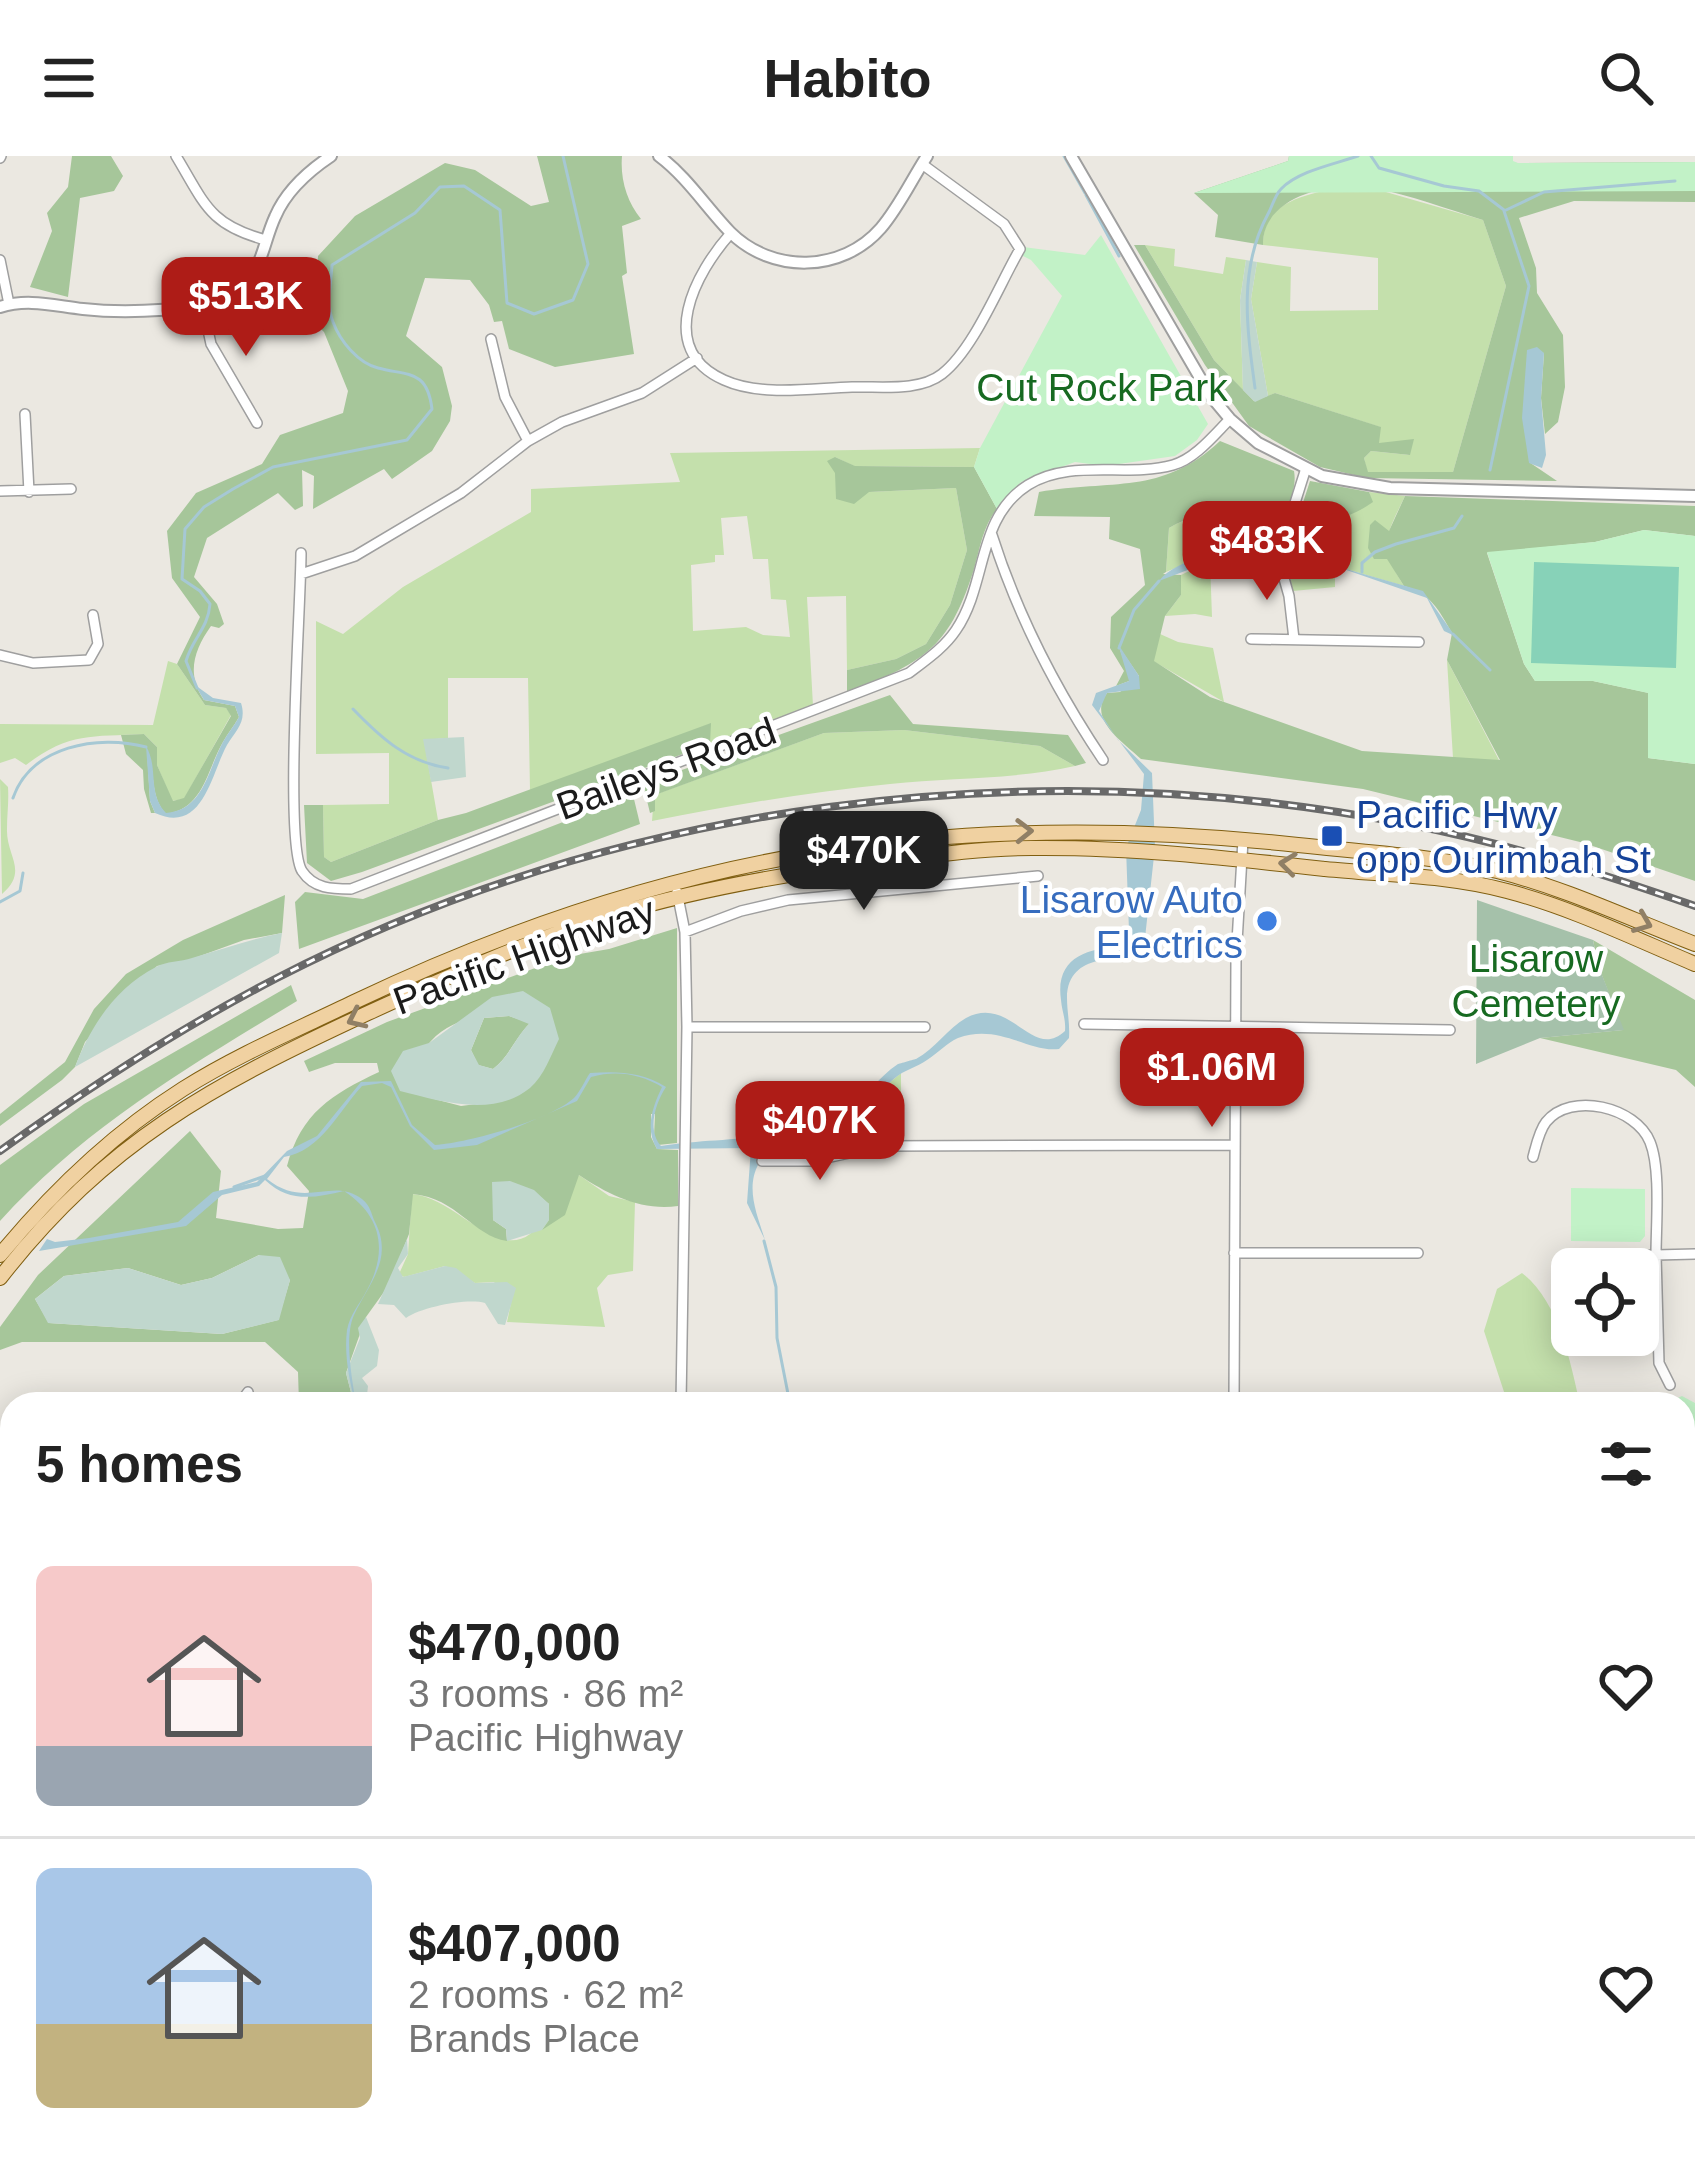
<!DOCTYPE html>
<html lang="en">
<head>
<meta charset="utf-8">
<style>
	body { margin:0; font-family:Helvetica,sans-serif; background:#f6f6f6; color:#222; height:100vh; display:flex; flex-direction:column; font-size:45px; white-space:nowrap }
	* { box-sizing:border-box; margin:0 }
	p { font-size:39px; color:#767676 }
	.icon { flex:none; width:66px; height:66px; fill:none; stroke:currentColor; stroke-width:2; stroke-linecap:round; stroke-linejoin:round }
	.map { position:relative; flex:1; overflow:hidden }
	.side { position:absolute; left:0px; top:1236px; width:1695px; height:771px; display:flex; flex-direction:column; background:#fff; border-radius:36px 36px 0 0; box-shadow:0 6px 30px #0003 }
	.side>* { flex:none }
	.buttons { position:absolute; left:1551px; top:1092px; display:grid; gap:24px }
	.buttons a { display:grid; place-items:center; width:108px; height:108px; border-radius:18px; background:#fff; box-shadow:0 6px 30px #0003; font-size:60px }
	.price { position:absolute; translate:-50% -102px; padding:0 27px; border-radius:24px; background:#ae1c17; color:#fff; font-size:39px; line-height:78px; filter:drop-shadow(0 3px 6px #0008) }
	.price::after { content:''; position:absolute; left:50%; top:72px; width:36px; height:27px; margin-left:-18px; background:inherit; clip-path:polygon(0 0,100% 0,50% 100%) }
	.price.active { background:#222; color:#fff }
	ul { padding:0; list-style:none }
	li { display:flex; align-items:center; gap:36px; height:300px; padding:0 36px }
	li+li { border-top:3px solid #e0e0e0 }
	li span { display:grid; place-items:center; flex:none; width:336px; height:240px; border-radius:18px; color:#555 }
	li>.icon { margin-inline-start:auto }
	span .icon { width:144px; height:144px; fill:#fffc; stroke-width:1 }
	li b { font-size:51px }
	h2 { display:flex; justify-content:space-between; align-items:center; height:144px; padding:0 36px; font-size:51px }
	header { display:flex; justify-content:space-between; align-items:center; height:156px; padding:0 36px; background:#fff; font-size:54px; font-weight:600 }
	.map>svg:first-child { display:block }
</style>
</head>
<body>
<header><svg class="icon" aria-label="menu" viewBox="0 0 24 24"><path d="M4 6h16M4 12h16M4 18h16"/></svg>Habito<svg class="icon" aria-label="search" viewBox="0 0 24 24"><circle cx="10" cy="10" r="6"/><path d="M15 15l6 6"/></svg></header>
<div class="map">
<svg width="1695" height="2006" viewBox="0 0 1695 2006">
	<rect width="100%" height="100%" fill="#ebe8e1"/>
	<path fill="#c4e0ac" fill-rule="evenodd" d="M1351,30L1372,32L1483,64L1506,130L1453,316H1367L1364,302L1371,295L1410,299L1378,287L1380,271L1275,237L1268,240L1251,143L1257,106L1291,111L1290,155L1378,154V102L1263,89C1262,42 1314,37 1351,30Z
		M1145,89L1175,93L1174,110L1223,118L1226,101L1246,104L1240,144L1243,234L1214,204Z
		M980,292L974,311L854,310L835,301L869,336L956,332L967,394L950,449L926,488L896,503L847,514L846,440L807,441L813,550L710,588V568L530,635L528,522H448V582L424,584L438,664L331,706L324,701L323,649L389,648V597L316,598V465L343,478L403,431L531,356V333L680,326L670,297ZM747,360L753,403H768L771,443L786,444L790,481L763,479L746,471L693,475L691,409L715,406V399H724L721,362Z
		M1369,336L1405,340C1385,382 1378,389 1404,430L1346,413L1290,385L1297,365L1327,366L1372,346Z
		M1242,347L1259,385L1211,397L1166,416L1169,372C1191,358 1218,358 1242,347Z
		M1285,395L1335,411V431L1293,435Z
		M1210,405L1212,461L1195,458L1165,460L1181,439V419Z
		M1160,478L1178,486L1213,492L1224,546L1153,505Z
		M1447,504L1500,606L1453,602Z
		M168,505L177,508L205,549L226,552L231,559L184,643L172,645L157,609V591L144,578C91,581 69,576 26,609L15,602L0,607V568L153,569Z
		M904,574L1040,590L1075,610C1014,624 952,621 890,628C810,636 731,649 652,665L654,639L824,577Z
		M0,623L8,631C9,646 7,658 7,673C6,700 29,715 2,738Z
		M901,917V981C871,982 861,989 833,996C807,1002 780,1002 753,1003L754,989L760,993L837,971Z
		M579,1019L609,1040L635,1046L633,1115L608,1119L597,1132L605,1171L507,1166L511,1147L494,1126L475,1127L445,1110L404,1121L399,1118L408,1098L412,1038C456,1042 496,1104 530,1078C549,1063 564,1037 579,1019Z
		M1522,1117C1559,1146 1570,1205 1580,1248H1508L1484,1175L1497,1133Z
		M1683,1492H1695V1557L1683,1555Z
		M12,1604V1725L0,1705V1613Z"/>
	<path fill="#a6c69a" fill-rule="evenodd" d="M72,0H111L123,20L114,35L80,42L68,141L30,131L52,75L47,57L68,31Z
		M537,0H622C620,23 627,46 641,63L622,70L627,117L622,120L634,198L555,211L509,193L502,165L494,166L489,149L470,124L425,122L406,180L442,211L452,250L450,265L432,295L392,323L384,313L313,353L314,320L302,314L303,350L295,354L278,337L207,382L194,421L217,448L224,468L219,472L211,470C194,494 186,518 204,544L235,550L239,561C234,570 228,577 223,586C207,613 204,653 166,658C149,640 156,615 147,594L150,645L155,657H151L144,633L143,614L126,598L121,579L144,578L157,591V609L173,645L184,642L231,560L226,552L205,549L177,508L200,461L172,422L167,375L196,337L262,308L280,279L343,257L348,235L324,176L315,167L318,100L355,60L445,7L475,14L531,50L549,46Z
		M1289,0L1518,7L1695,6V46L1574,45L1519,62L1536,112L1537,137L1563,179L1565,231L1558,266L1545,278L1541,242L1544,197L1527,195L1529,306L1557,325L1367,322L1320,311L1249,270L1205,209L1134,89H1145L1214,204L1254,245L1275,237L1381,271L1379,287L1414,283L1410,299L1371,295L1364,302L1368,316H1453L1506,130L1483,64C1447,53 1410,39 1374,32C1333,24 1262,40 1263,89L1215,81L1218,59L1194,37L1288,5Z
		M1220,285L1294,315C1298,336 1283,361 1275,380L1259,385L1242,348C1218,358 1191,358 1169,372L1166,416L1163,418L1181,419V439L1165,460L1154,505L1210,541L1362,595L1500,604L1447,504L1452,477C1439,454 1430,437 1404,430L1387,403H1374L1368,392L1370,369L1375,364L1389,375L1405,340L1695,350V380L1644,374L1595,386L1487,397L1524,508L1535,525H1593L1649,537L1648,602L1695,608V725L1584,687L1363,633L1141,603C1123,586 1087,563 1107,537L1120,536L1139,520L1119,491L1130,521L1129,525L1116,530L1124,515L1110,492L1111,461L1145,429L1140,393L1109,383L1110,361L1034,360L1039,336C1112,323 1161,340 1220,285Z
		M835,301L855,310L974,311L997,353C983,370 980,392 974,413C948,496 922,505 847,538V514L896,503L926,488L950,449L967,394L956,332L869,336L854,348L836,343L835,317L827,305Z
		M1310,325L1369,336L1373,346C1348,364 1328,366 1297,365Z
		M890,539L913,568L1068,579L1086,607L1075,610L1040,590L904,574L824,577L655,639V655L650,657L643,628Z
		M711,567L710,588L362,716L331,725L307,707L304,649H323L324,701L331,706L438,664L466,657Z
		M633,639L640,668L299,793L295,746L305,736L363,743Z
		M285,739L282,777L244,784L189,804L157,810L85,886L75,911L62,924L0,970V958L65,906L94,853L126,818L183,784Z
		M677,772V987L658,989L654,980L655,958H651V981L657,993L678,994V1050C641,1055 609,1039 579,1019L565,1059L542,1074L549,1064V1048C532,1033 516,1025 493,1026V1064L506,1073L507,1085C473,1080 457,1042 413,1038L409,1078L389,1129L366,1161L346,1217L354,1248H299L298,1216L265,1186H22L0,1194V1171L38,1119L190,975L221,1015L216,1062L278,1073L303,1072L309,1035L287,1010C301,957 332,938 379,916L377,907H335L309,916L304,905L387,866L568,800L609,793ZM550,852L507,944L461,950L400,934C409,919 418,899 431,885C459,854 511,857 550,852ZM259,1099L290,1124L278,1164L222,1178L49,1167L35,1143L64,1120L128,1112L181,1129L212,1122Z
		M1593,784L1695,844V931L1676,914L1540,882L1623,874L1598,809Z
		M291,829L297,845C191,909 84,972 0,1065V1009L84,948Z
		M509,860L530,867C515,882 509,901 493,913L478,909L471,894L484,862Z
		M1683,1555L1695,1557V1765L1683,1760Z
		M208,1995H492L495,2006H185Z
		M541,1995H599L586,2006H546Z
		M668,1995H865L866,2006H676Z
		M1423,1995H1607L1620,2006H1404Z"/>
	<path fill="#c0d7cd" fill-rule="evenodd" d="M1246,104L1257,106L1251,143L1268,240L1255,246L1243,234L1240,144Z
		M464,581L466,621L431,626L423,583Z
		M282,777L279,797L75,911C90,871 116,831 156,811C166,805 181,806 192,802C223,793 251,783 282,777Z
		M523,835L550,852L559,883C551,899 544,920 530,932C493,962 440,945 400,935L391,915L403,895L429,887L492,841ZM509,860L529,868C515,882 509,901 493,913L479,909L471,894L484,862Z
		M510,1025L534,1034L549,1048V1064L542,1074L507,1085L506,1073L493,1064L492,1026Z
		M407,1083L408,1098L398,1112L403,1121L445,1110L456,1112L475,1127L507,1126L516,1132L505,1169L498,1168L485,1147C467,1142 422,1151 406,1162L394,1149L378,1148Z
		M259,1099L280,1101L290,1124L279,1164L222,1178L48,1167L35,1143L64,1120L128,1112L181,1129L212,1122Z
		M366,1161L379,1194L377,1210L362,1222L368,1230L366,1248H354L346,1217L360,1182L358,1172Z"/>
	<path fill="#a5c1aa" d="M1477,744L1593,784L1598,809L1624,874L1540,882L1476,908Z"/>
	<path fill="#c2f2c7" d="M1289,0H1513V5L1518,7L1695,6V35L1194,37L1288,5Z
		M1101,79L1208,268L1197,284L1175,300L1105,310L1075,306L1021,326L997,353L974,311L980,292L1062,140L1031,104L1021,99L1023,91L1085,99Z
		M1644,374L1695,380V608L1648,602V537L1593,525H1535L1524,508L1487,396L1595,386Z
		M1571,1032L1645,1033V1080L1640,1086L1571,1085Z
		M1682,1240L1695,1247V1307H1683V1248H1664Z"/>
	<path fill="#87d2b8" d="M1534,406L1679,411L1676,512L1531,507Z"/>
	<path fill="#a6c8d4" d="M1537,191L1544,197L1541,242L1546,299L1542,312L1529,307L1522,262L1527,194Z
		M1275,380L1346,413L1423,435L1455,480L1444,475L1427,442L1332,409L1269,393L1224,400L1159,425C1175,402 1246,387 1275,380Z
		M1118,488L1139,520L1140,533L1107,537L1099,555L1118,584L1152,617L1155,691L1144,791C1122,809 1068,793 1067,842C1067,855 1070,868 1069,882L1059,893C1029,897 999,867 958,882C947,887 938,897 927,904C917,911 904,914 895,922C848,962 821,989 756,991L759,1007C745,1032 757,1058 765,1084L747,1047L751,992L657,993C645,973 652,952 662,931C640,918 617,914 591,921L577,945L477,989L434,994L410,970L391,931L382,927L362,930C338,956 321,995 284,1001L267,1023C306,1054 332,1020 362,1043C371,1050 371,1058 375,1066C394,1103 369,1127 354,1159C344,1181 352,1223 356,1248C349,1226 344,1197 347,1174C350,1158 360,1148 367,1134C388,1095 382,1060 344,1035C315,1042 289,1047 265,1024L259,1030L222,1039L186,1070L39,1095L47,1083L55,1086L89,1082L178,1066L213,1036L257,1026L287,995L317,980L361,926L391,925L412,969L435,989C468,987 550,964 574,942C580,936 585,924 590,917C618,915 642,916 666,931C655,948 647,974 661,990C711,981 802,986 843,958C863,945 878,921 898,908C899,908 915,903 916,903C935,893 948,872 966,862C1011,838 1032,906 1065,875C1066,863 1062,856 1061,844C1055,802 1086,793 1120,790L1129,775L1126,692L1141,654L1144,618L1092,549L1096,537L1129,525Z
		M195,529L213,542L241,547C247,566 236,574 227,589C211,618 203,679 155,657L150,645L146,590C159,612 147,637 166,657C204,654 208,613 223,586C228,577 234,570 239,561L235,550L204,544Z"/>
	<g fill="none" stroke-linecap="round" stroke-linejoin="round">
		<path stroke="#a6c8d4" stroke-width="3" d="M1064,0L1085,37
			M1371,0L1379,12L1444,30L1479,35L1504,54
			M1086,39L1119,100
			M1255,232C1247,173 1238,113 1268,58C1272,51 1275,39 1281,33C1298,15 1335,8 1358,0
			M1490,314L1529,130L1504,55L1544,36L1675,25
			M1362,416V407L1375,396L1396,388L1454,372L1462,360
			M1453,478L1490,514
			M1119,492L1134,454L1159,425
			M197,532L186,505C193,481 208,473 210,448L200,435L182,423L185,373L204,351L233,333L273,311L407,284L432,253C427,213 408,220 378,212C358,207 340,185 333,166C326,150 331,126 332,109L415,57L440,31L464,30L500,54L507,147L534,158L573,144L588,108L563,0
			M353,553C381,582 407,606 448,612
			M13,642C31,590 98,578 146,591
			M0,746L20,735L23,717
			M234,1031L265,1020
			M764,1085L776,1131L777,1182L790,1248
			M310,1995L313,2006"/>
		<g stroke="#9f9f9f" stroke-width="12">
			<path id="minor" d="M176,0C205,48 209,69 266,84
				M0,2L1,0
				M731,77C696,116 654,193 724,224C761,241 813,232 852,231C880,230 919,236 942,218C974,193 999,129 1020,93L1004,68L922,8
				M0,104L9,148
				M203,151L211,188L257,267
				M491,183L505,241L528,285
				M25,258L29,336
				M0,335L71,333
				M992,379C1018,461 1056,534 1103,604
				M301,397C301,448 284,686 302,715C314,733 332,733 351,733L909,517C926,504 944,492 956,474C988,427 976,362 1028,329C1071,302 1127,322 1173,309C1195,303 1214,279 1230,263
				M301,418L355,400L461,337L528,285L562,266L642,237L697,202
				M1251,483L1419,486
				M1294,483L1289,440L1278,401L1306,312
				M0,499L33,507L89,504L98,488L93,459
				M677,736L685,776L687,871L681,1248
				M685,776L741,755L788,744L1038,720
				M1084,868L1450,874
				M687,871H925
				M1533,1001C1536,990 1539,975 1546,966C1571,935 1636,951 1650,986C1661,1013 1656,1068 1656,1099L1695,1098
				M762,1005H812L882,990L1234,989
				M1234,1097H1418
				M1631,1100L1656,1099L1659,1207L1670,1229
				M239,1248L248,1236
				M1234,1248L1236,803L1243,684
				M0,1306L12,1281
				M0,1716L12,1735
				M0,1981L12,1976
				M1624,1995L1636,2006
				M1388,2006L1407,1995"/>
		</g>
		<g stroke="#9f9f9f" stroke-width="14">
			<path id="tertiary" d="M659,0C687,21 706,51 730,76C772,118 842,117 881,72C899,51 912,23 927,0
				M1071,0L1210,239L1230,263L1258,287L1322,320L1390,332L1695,340
				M0,151C28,142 55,150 83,153C119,157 210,157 238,135C262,117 263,87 275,61C286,35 307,16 331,0"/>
		</g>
		<g stroke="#805f11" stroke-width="16">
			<path id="primary" d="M0,1099C53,1035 112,978 183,933C237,899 296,874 354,846C668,696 952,651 1298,689C1365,696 1432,700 1497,715C1565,732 1630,763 1695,788
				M0,1122C108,984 213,929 368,857C449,820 530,784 615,758C706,731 801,715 895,704C940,698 986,692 1032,692C1130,691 1227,702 1325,713C1386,719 1447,719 1507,735C1572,752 1633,782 1695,808"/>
		</g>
		<use href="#minor" stroke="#fff" stroke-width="9"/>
		<use href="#tertiary" stroke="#fff" stroke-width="10"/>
		<use href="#primary" stroke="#f0d1a1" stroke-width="14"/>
		<g stroke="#696969" stroke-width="8">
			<path id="rail" d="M0,995C89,931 180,872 277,822C621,645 1029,594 1407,668C1506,687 1601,717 1695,750"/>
		</g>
		<use href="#rail" stroke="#fff" stroke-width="3" stroke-dasharray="9" stroke-linecap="butt"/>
	</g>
	<defs><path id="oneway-chevron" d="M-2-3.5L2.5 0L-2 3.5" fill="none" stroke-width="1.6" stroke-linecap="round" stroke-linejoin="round" transform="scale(3)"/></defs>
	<g stroke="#907f65">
		<use href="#oneway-chevron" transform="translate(1024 675) rotate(-1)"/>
		<use href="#oneway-chevron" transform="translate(1288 708) rotate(-173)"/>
		<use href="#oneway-chevron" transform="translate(1643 767) rotate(22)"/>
		<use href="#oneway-chevron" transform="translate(356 863) rotate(155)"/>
	</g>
	<rect fill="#1a4fb4" stroke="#fff" stroke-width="4.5" x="1320" y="668" width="24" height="24" rx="6"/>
	<circle fill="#3f7fe0" stroke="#fff" stroke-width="4.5" cx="1267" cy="765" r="12"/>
	<g text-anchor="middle" stroke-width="9" stroke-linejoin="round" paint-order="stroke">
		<g font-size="39" fill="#176a21" stroke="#fff">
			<text x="1102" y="245">Cut Rock Park</text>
			<text x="1536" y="816">Lisarow<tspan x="1536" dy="45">Cemetery</tspan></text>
		</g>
		<g font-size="39" fill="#1b1b1b" stroke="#fff">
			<text transform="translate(666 612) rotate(-20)" y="14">Baileys Road</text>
			<text transform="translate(524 799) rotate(-20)" y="14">Pacific Highway</text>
		</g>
		<g font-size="39" fill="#164399" stroke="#fff" text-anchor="start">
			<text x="1356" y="672">Pacific Hwy<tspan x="1356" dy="45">opp Ourimbah St</tspan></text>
		</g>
		<g font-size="39" fill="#366cbe" stroke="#fff" text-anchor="end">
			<text x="1243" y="757">Lisarow Auto<tspan x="1243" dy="45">Electrics</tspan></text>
		</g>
	</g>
</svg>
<div class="buttons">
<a><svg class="icon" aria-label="locate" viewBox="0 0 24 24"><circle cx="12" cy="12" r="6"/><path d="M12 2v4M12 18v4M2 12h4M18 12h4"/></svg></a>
</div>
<b class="price" style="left:246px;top:203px">$513K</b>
<b class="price" style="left:1267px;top:447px">$483K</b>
<b class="price active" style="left:864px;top:757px">$470K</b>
<b class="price" style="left:1212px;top:974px">$1.06M</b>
<b class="price" style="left:820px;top:1027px">$407K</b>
<section class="side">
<h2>5 homes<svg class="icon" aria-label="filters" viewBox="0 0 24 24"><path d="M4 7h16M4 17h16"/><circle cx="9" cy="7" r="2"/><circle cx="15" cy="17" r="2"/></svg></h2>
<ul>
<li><span style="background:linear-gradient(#f6c9c9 75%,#9aa5b1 0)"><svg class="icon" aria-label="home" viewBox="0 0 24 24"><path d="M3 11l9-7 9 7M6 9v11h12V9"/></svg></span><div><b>$470,000</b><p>3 rooms · 86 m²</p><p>Pacific Highway</p></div><svg class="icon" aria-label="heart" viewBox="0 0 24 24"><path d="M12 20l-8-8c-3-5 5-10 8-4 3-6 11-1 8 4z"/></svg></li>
<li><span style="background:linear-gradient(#a9c7e8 65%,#c2b280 0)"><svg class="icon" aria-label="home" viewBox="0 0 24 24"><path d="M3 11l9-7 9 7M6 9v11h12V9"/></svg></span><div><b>$407,000</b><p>2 rooms · 62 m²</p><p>Brands Place</p></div><svg class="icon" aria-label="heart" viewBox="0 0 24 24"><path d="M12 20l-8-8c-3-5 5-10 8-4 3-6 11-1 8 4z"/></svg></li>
</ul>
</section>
</div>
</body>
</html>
